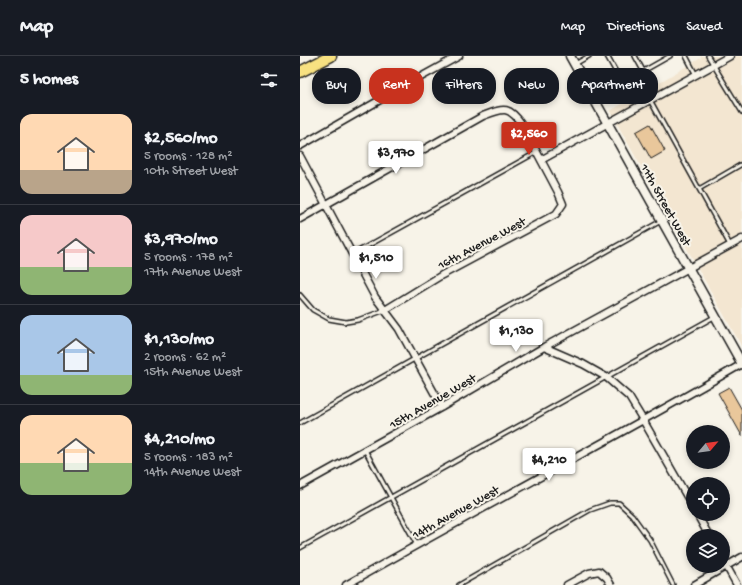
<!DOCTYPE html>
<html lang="en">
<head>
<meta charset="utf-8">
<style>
	body { margin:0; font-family:"Gochi Hand",sans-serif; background:#20242c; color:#f1f3f6; height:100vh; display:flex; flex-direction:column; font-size:15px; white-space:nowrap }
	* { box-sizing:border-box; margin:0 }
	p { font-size:13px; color:#9ea1a6 }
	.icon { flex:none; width:22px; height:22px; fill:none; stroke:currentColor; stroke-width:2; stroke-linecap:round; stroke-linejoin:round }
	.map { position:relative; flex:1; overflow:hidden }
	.details { display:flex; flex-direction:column; background:#171b24; width:300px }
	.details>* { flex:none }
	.top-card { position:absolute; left:12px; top:12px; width:370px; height:36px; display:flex; gap:8px }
	.needle { width:26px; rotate:61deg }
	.tools { position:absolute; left:386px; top:369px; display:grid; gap:8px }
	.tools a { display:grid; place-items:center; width:44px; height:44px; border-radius:50%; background:#171b24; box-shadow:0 2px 6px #0003; font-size:20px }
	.price { position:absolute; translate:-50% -34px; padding:0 9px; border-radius:4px; background:#fff; color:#222; font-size:13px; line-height:26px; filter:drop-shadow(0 1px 2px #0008) }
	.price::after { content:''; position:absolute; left:50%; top:24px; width:12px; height:9px; margin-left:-6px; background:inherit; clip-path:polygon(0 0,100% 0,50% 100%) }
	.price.selected { background:#c8321e; color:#fff }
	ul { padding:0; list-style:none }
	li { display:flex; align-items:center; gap:12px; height:100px; padding:0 20px }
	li+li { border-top:1px solid #363941 }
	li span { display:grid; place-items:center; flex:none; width:112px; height:80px; border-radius:12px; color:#555 }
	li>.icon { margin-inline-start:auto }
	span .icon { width:48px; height:48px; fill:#fffc; stroke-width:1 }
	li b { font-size:17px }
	h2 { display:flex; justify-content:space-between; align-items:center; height:48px; padding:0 20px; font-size:17px }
	.pill { padding:0 14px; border-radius:16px; background:#171b24; box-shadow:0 2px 6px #0003; font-size:14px; line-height:36px }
	.pill.selected { background:#c8321e; color:#fff }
	header { display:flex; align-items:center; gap:24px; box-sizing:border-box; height:56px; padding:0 20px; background:#171b24; border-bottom:1px solid #363941 }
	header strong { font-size:19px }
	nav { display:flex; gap:22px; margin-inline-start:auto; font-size:14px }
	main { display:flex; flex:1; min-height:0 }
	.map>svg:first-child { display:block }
</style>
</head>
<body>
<header>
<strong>Map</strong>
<nav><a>Map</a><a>Directions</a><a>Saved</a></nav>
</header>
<main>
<section class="details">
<h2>5 homes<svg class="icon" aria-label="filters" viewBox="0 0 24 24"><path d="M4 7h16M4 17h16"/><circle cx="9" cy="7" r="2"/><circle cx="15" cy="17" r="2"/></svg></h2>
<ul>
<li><span style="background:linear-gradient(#ffd9b3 70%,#b9a48a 0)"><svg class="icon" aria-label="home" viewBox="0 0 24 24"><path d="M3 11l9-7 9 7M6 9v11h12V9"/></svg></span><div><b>$2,560/mo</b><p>5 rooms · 128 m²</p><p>10th Street West</p></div></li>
<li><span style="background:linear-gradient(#f6c9c9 65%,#8fb573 0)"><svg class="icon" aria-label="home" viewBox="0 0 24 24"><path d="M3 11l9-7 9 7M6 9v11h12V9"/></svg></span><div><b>$3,970/mo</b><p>5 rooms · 178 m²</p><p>17th Avenue West</p></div></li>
<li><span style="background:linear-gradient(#a9c7e8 75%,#8fb573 0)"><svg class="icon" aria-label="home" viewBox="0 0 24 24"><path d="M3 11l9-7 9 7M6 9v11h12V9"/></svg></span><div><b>$1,130/mo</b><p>2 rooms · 62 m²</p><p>15th Avenue West</p></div></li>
<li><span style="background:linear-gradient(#ffd9b3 60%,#8fb573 0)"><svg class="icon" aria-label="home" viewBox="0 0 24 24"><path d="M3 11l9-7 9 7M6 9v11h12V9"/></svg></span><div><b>$4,210/mo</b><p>5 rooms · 183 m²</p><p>14th Avenue West</p></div></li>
</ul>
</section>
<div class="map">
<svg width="442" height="529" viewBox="0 0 442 529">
	<rect width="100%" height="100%" fill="#f7f3e8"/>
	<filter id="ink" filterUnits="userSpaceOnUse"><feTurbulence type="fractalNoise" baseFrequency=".025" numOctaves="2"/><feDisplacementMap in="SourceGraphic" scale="8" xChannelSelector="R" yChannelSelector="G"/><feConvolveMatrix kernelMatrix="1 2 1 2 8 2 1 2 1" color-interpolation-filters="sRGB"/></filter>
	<g filter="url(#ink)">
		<path fill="#f3e6d1" d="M400,0H442V291L310,55L401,2Z"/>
		<path fill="#e9c79b" stroke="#1c1c1c" d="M350,68L365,95L351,103L336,76Z
			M429,331L442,354V380L418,337Z"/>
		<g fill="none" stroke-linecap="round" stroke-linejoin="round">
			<g stroke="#1c1c1c" stroke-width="6">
				<path id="service" d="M307,0L321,25L324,26L370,0
					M335,0L357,40
					M386,0L396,19
					M408,0L442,56
					M275,8L289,0
					M350,44L430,189
					M399,133L442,108
					M53,198L237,96
					M0,239L13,254L29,263L46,266L58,264L85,254
					M0,367L361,165
					M65,394L117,489
					M0,492L414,261
					M159,529L290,454L310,447H319L332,459L350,484L373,529"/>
			</g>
			<g stroke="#1c1c1c" stroke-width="9">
				<path id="minor" d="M0,90L99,33L159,0
					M0,100L75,241L99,273L142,351
					M241,104L430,0
					M0,163L183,60C204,52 209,49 223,70L258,136L263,148L256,158L142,219L85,254
					M244,291L283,308L306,321L329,341L343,364L393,451
					M0,430L142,351L244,291L442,183
					M397,458L409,480
					M423,504L437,529
					M46,529C177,454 311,384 442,308
					M267,529L289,517L299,515L307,522L311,529
					M394,529L442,501"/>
			</g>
			<g stroke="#1c1c1c" stroke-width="11">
				<path id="secondary" d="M270,0L442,308"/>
			</g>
			<g stroke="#1c1c1c" stroke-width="13">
				<path id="trunk" d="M0,16L31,0"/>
			</g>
			<use href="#service" stroke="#f7f3e8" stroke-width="3"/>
			<use href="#minor" stroke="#f7f3e8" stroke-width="6"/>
			<use href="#secondary" stroke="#f7f3e8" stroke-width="8"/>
			<use href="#trunk" stroke="#f8e181" stroke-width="10"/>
		</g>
	</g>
	<g text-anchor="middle" stroke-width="4" stroke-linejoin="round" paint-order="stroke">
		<g font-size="13" fill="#1c1c1c" stroke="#f7f3e8">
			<text transform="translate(367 148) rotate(61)" y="5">11th Street West</text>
			<text transform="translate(181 186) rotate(-28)" y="5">16th Avenue West</text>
			<text transform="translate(132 344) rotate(-30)" y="5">15th Avenue West</text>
			<text transform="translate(155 455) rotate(-29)" y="5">14th Avenue West</text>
		</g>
	</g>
</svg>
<div class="tools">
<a><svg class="needle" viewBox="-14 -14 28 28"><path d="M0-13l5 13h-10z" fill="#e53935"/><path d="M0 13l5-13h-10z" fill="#9ea1a6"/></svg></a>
<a><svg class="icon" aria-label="locate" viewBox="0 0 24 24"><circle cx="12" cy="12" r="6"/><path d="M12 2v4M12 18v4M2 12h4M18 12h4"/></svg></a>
<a><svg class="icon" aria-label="layers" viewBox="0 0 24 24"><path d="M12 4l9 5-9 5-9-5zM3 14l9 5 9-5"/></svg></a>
</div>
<b class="price selected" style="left:229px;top:100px">$2,560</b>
<b class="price" style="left:96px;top:119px">$3,970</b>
<b class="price" style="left:76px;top:224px">$1,510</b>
<b class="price" style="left:216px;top:297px">$1,130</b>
<b class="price" style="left:249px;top:426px">$4,210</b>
<div class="top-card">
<a class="pill">Buy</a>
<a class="pill selected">Rent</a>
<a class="pill">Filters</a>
<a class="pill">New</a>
<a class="pill">Apartment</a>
</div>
</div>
</main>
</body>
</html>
